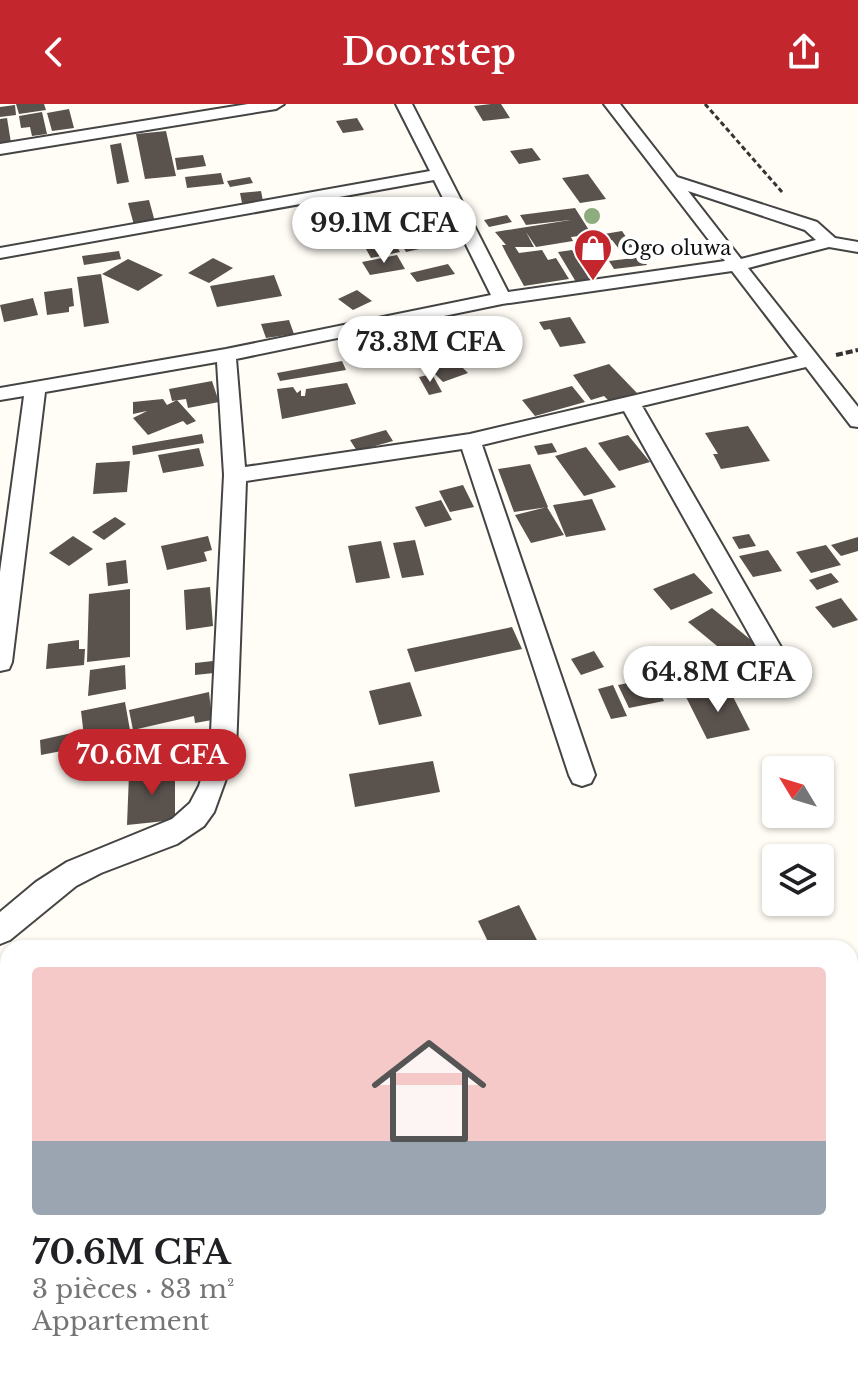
<!DOCTYPE html>
<html lang="fr">
<head>
<meta charset="utf-8">
<style>
	body { margin:0; font-family:"Libre Baskerville",serif; background:#f6f6f6; color:#202124; height:100vh; display:flex; flex-direction:column; font-size:30px; white-space:nowrap }
	* { box-sizing:border-box; margin:0 }
	p { font-size:26px; color:#757577 }
	.icon { flex:none; width:44px; height:44px; fill:none; stroke:currentColor; stroke-width:2; stroke-linecap:round; stroke-linejoin:round }
	.map { position:relative; flex:1; overflow:hidden }
	.sheet { position:absolute; left:0px; top:836px; width:858px; height:442px; display:flex; flex-direction:column; background:#fff; border-radius:24px 24px 0 0; box-shadow:0 2px 6px #0004 }
	.sheet>* { flex:none }
	.needle { width:52px; rotate:308deg }
	.buttons { position:absolute; left:762px; top:652px; display:grid; gap:16px }
	.buttons a { display:grid; place-items:center; width:72px; height:72px; border-radius:8px; background:#fff; box-shadow:0 2px 6px #0004; font-size:40px }
	.price { position:absolute; translate:-50% -68px; padding:0 18px; border-radius:28px; background:#fff; color:#222; font-size:26px; line-height:52px; filter:drop-shadow(0 2px 4px #0008) }
	.price::after { content:''; position:absolute; left:50%; top:48px; width:24px; height:18px; margin-left:-12px; background:inherit; clip-path:polygon(0 0,100% 0,50% 100%) }
	.price.active { background:#c4262e; color:#fff }
	ul { padding:0; list-style:none }
	li { display:grid; align-content:center; gap:16px; height:424px; padding:0 32px }
	li span { display:grid; place-items:center; height:248px; border-radius:8px; color:#555 }
	li>.icon { margin-inline-start:auto }
	span .icon { width:144px; height:144px; fill:#fffc; stroke-width:1 }
	li b { font-size:34px }
	header { display:flex; justify-content:space-between; align-items:center; height:104px; padding:0 32px; background:#c4262e; color:#fff; font-size:36px; font-weight:600 }
	.map>svg:first-child { display:block }
</style>
</head>
<body>
<header><svg class="icon" aria-label="back" viewBox="0 0 24 24"><path d="M15 5l-7 7 7 7"/></svg>Doorstep<svg class="icon" aria-label="share" viewBox="0 0 24 24"><path d="M12 15V3M7 8l5-5 5 5M5 13v7h14v-7"/></svg></header>
<div class="map">
<svg width="858" height="1277" viewBox="0 0 858 1277">
	<rect width="100%" height="100%" fill="#fffdf5"/>
	<path fill="#5a524d" d="M16,0H44L46,6L19,10Z
		M491,0H501L510,14L483,17L474,2Z
		M15,1L16,11L0,13V3Z
		M69,5L74,24L52,27L47,9Z
		M42,8L47,30L32,32L30,23L21,24L19,12Z
		M7,14L11,39L0,40V15Z
		M357,14L364,26L343,29L336,17Z
		M166,27L176,72L145,75L136,30Z
		M121,39L129,78L117,80L110,41Z
		M532,44L541,56L519,60L510,47Z
		M203,51L206,62L177,66L175,54Z
		M221,69L224,80L187,84L185,73Z
		M588,70L606,95L580,99L562,74Z
		M250,73L253,79L230,83L227,77Z
		M261,87L263,97L242,99L240,89Z
		M149,96L155,118L134,121L128,99Z
		M448,102L459,120L444,122L433,104Z
		M575,104L594,134L581,136L579,132L571,133L573,137L536,143L526,128L534,143H515L519,149L542,146L548,156L556,154L569,175L524,182L507,151L502,141H506L495,128L570,116L526,121L520,111Z
		M427,105L439,121L393,130L382,113Z
		M507,111L512,118L489,123L484,116Z
		M622,127L633,143L619,145L612,136L602,138L598,131Z
		M418,128L428,143L406,148L397,132Z
		M389,130L400,148L371,154L361,136Z
		M572,146L590,176L576,178L558,148Z
		M119,147L121,155L84,161L82,152Z
		M397,151L405,165L370,171L362,158Z
		M642,153L647,161L614,165L609,157Z
		M213,154L233,164L209,179L188,169Z
		M128,155L163,171L138,187L102,170Z
		M448,160L455,170L417,178L410,169Z
		M101,170L109,219L84,223L77,173Z
		M274,171L282,192L217,203L210,182Z
		M72,184L74,202L69,203V208L47,211L44,188Z
		M357,186L372,197L353,206L338,195Z
		M33,194L38,211L4,218L0,201Z
		M570,213L586,239L560,243L550,225L544,226L539,218Z
		M289,216L294,230L266,234L261,220Z
		M452,253L468,269L443,278L427,262Z
		M342,257L346,266L280,277L277,269Z
		M609,260L637,289L610,298L604,292L591,296L573,271Z
		M432,270L442,288L429,291L419,273Z
		M212,277L219,298L188,304L186,295L172,297L169,285Z
		M347,279L356,300L282,315L277,285L293,283L297,289L301,286V292H305L306,285Z
		M572,282L585,298L535,312L522,296Z
		M163,295L167,301L177,296L196,317L187,321L183,317L148,331L133,314L147,307L133,310V298Z
		M748,322L770,357L721,365L713,350H718L705,329Z
		M386,326L393,337L357,347L350,336Z
		M202,330L204,339L133,351L132,342Z
		M628,331L650,358L619,367L598,339Z
		M552,339L557,348L538,351L534,342Z
		M586,343L616,383L584,392L555,352Z
		M199,344L204,362L163,369L158,351Z
		M130,357L127,388L93,390L96,359Z
		M530,360L548,403L514,408L498,365Z
		M463,381L474,403L450,408L439,387Z
		M592,395L606,426L566,433L553,401Z
		M441,396L452,416L425,423L415,403Z
		M547,403L564,431L531,439L515,411Z
		M115,413L126,420L104,436L92,428Z
		M749,430L756,442L739,445L732,433Z
		M73,432L93,445L69,462L49,449Z
		M208,432L212,446L204,448L207,457L167,466L161,442Z
		M858,433V447L841,452L831,441Z
		M415,436L424,471L402,474L393,439Z
		M381,437L390,474L356,479L348,442Z
		M826,441L841,461L811,469L796,448Z
		M768,446L782,467L753,473L739,452Z
		M126,456L128,479L108,482L106,459Z
		M694,469L713,489L671,506L653,485Z
		M831,469L839,478L817,486L809,476Z
		M210,483L213,522L186,526L184,486Z
		M130,485V553L87,558L89,490Z
		M841,494L858,516L833,524L815,503Z
		M712,504L757,541L734,556L688,518Z
		M512,523L522,545L415,568L407,545Z
		M79,536V545H85L84,561L46,565L48,540Z
		M594,547L604,563L581,571L571,555Z
		M213,557L214,569L195,571V559Z
		M125,561L126,585L88,592L90,566Z
		M653,574L664,597L629,604L618,581Z
		M410,578L422,612L379,621L369,587Z
		M613,581L627,612L611,615L598,585Z
		M729,585L750,626L707,635L686,593Z
		M209,588L212,616L195,619L194,612L133,626L129,606Z
		M125,598L131,632L85,641L81,607Z
		M81,627L82,643L41,651L40,636Z
		M433,657L440,688L355,703L349,670Z
		M175,665V716L127,721L129,670Z
		M519,801L541,844H491L478,817Z"/>
	<g fill="none" stroke-linecap="round" stroke-linejoin="round">
		<g stroke="#444" stroke-width="4">
			<path id="street" d="M248,0H284L276,5L0,50V40Z
				M396,0H412L508,188L725,157L604,0H620L677,73L817,118L835,134L858,138V148L829,143L748,164L858,303V323L851,322L806,263L642,302L793,564L790,571L781,573L772,571L624,307L482,341L595,671L591,679L582,682L573,679L569,671L462,345L246,377L236,647L214,708L204,722L177,740L101,769L76,782L10,836L0,840V808L36,778L67,758L172,715L190,699L199,682L210,647L224,371L217,258L45,288L12,558L9,565L0,567V468L24,292L0,296V284L226,245L491,191L434,76L0,154V144L430,67ZM688,87L805,126L816,136L741,155ZM732,167L798,253L470,330L245,363L236,255L502,200Z"/>
		</g>
		<path stroke="#333" stroke-width="3" stroke-dasharray="5 3" stroke-linecap="butt" d="M705,0L782,88"/>
		<path stroke="#333" stroke-width="4" stroke-dasharray="7 3" stroke-linecap="butt" d="M836,251L858,246"/>
		<use href="#street" fill="#fff" fill-rule="evenodd"/>
	</g>
	<circle fill="#8dad7f" cx="592" cy="112" r="8"/>
	<defs>
		<g id="shop-pin" transform="scale(2)"><path d="M0 17L-7.5 6A9.5 9.5 0 1 1 7.5 6Z" fill="#c4262e" stroke="#fff"/><path d="M-5-2.5h2.3a2.7 3.5 0 0 1 5.4 0H5L5.5 6h-11ZM-1.5-2.5h3a1.5 2.3 0 0 0-3 0Z" fill="#fff"/></g>
	</defs>
	<g fill-rule="evenodd">
		<use href="#shop-pin" x="593" y="144"/>
	</g>
	<g text-anchor="middle" stroke-width="8" stroke-linejoin="round" paint-order="stroke">
		<g font-size="20" fill="#111" stroke="#fff" text-anchor="start">
			<text x="621" y="151">Ogo oluwa</text>
		</g>
	</g>
</svg>
<div class="buttons">
<a><svg class="needle" viewBox="-14 -14 28 28"><path d="M0-13l5 13h-10z" fill="#e53935"/><path d="M0 13l5-13h-10z" fill="#757577"/></svg></a>
<a><svg class="icon" aria-label="layers" viewBox="0 0 24 24"><path d="M12 4l9 5-9 5-9-5zM3 14l9 5 9-5"/></svg></a>
</div>
<b class="price" style="left:384px;top:161px">99.1M CFA</b>
<b class="price" style="left:430px;top:280px">73.3M CFA</b>
<b class="price" style="left:718px;top:610px">64.8M CFA</b>
<b class="price active" style="left:152px;top:693px">70.6M CFA</b>
<section class="sheet">
<ul>
<li><span style="background:linear-gradient(#f6c9c9 70%,#9aa5b1 0)"><svg class="icon" aria-label="home" viewBox="0 0 24 24"><path d="M3 11l9-7 9 7M6 9v11h12V9"/></svg></span><div><b>70.6M CFA</b><p>3 pièces · 83 m²</p><p>Appartement</p></div></li>
</ul>
</section>
</div>
</body>
</html>
